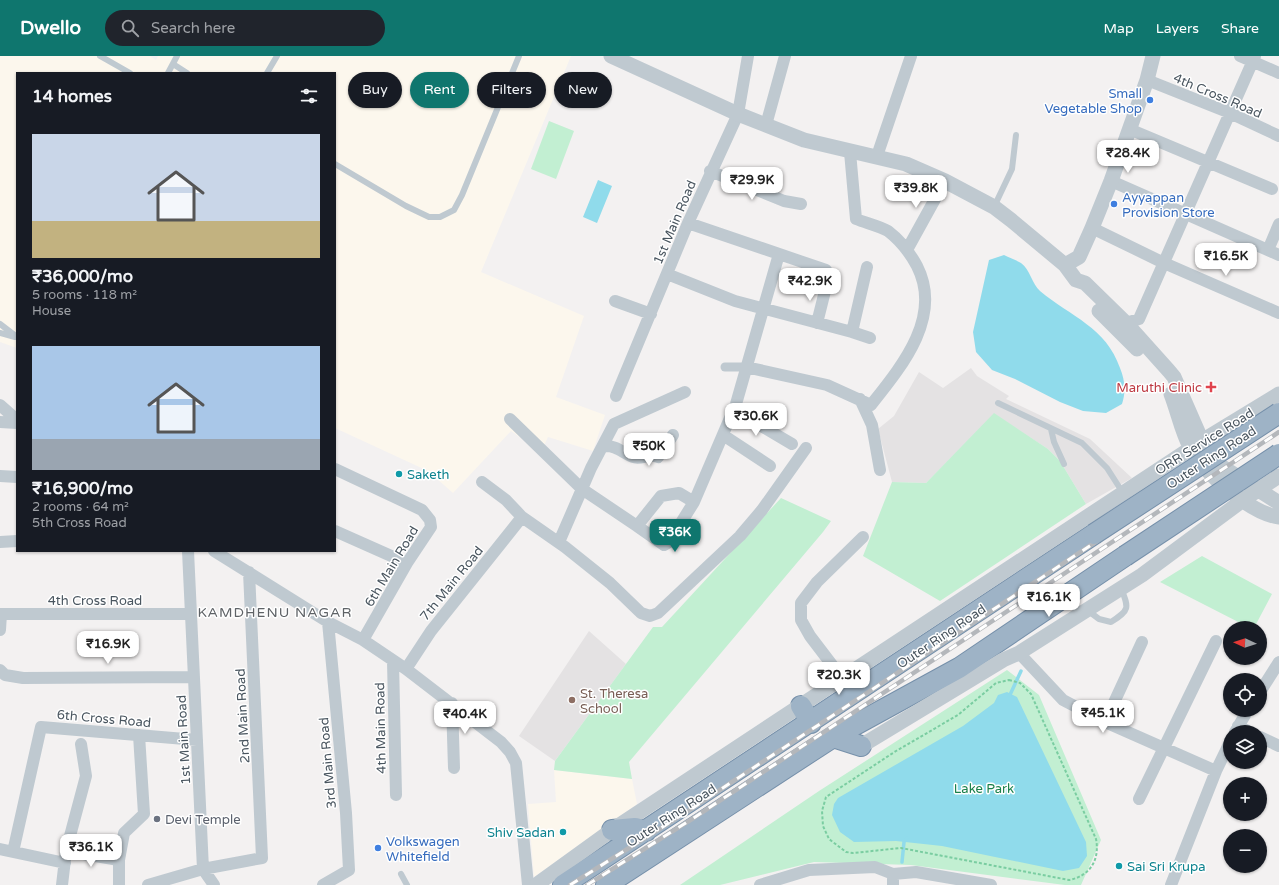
<!DOCTYPE html>
<html lang="en">
<head>
<meta charset="utf-8">
<style>
	body { margin:0; font-family:"Varela Round",sans-serif; background:#20242c; color:#f1f3f6; height:100vh; display:flex; flex-direction:column; font-size:15px; white-space:nowrap }
	* { box-sizing:border-box; margin:0 }
	p { font-size:13px; color:#9ea1a6 }
	.icon { flex:none; width:22px; height:22px; fill:none; stroke:currentColor; stroke-width:2; stroke-linecap:round; stroke-linejoin:round }
	.map { position:relative; flex:1; overflow:hidden }
	.sheet { position:absolute; left:16px; top:16px; width:320px; height:480px; display:flex; flex-direction:column; background:#171b24; border-radius:0px; box-shadow:0 1px 3px #0004 }
	.sheet>* { flex:none }
	.top-card { position:absolute; left:348px; top:16px; width:380px; height:36px; display:flex; gap:8px }
	.needle { width:26px; rotate:273deg }
	.tools { position:absolute; left:1223px; top:565px; display:grid; gap:8px }
	.tools a { display:grid; place-items:center; width:44px; height:44px; border-radius:50%; background:#171b24; box-shadow:0 1px 3px #0004; font-size:20px }
	.price { position:absolute; translate:-50% -34px; padding:0 9px; border-radius:8px; background:#fff; color:#222; font-size:13px; line-height:26px; filter:drop-shadow(0 1px 2px #0008) }
	.price::after { content:''; position:absolute; left:50%; top:24px; width:12px; height:9px; margin-left:-6px; background:inherit; clip-path:polygon(0 0,100% 0,50% 100%) }
	.price.on { background:#0f766e; color:#fff }
	ul { padding:0; list-style:none }
	li { display:grid; align-content:center; gap:8px; height:212px; padding:0 16px }
	li span { display:grid; place-items:center; height:124px; border-radius:0px; color:#555 }
	li>.icon { margin-inline-start:auto }
	span .icon { width:72px; height:72px; fill:#fffc; stroke-width:1 }
	li b { font-size:17px }
	h2 { display:flex; justify-content:space-between; align-items:center; height:48px; padding:0 16px; font-size:17px }
	.chip { padding:0 14px; border-radius:18px; background:#171b24; box-shadow:0 1px 3px #0004; font-size:14px; line-height:36px }
	.chip.on { background:#0f766e; color:#fff }
	header { display:flex; align-items:center; gap:24px; box-sizing:border-box; height:56px; padding:0 20px; background:#0f766e; color:#fff }
	header strong { font-size:19px }
	nav { display:flex; gap:22px; margin-inline-start:auto; font-size:14px }
	.search { width:280px; height:36px; background:#20242c; display:flex; align-items:center; gap:10px; box-sizing:border-box; padding:0 14px; border-radius:22px; color:#9ea1a6; font-size:15px }
	.map>svg:first-child { display:block }
</style>
</head>
<body>
<header>
<strong>Dwello</strong>
<div class="search"><svg class="icon" aria-label="search" viewBox="0 0 24 24"><circle cx="10" cy="10" r="6"/><path d="M15 15l6 6"/></svg>Search here</div>
<nav><a>Map</a><a>Layers</a><a>Share</a></nav>
</header>
<div class="map">
<svg width="1279" height="829" viewBox="0 0 1279 829">
	<rect width="100%" height="100%" fill="#f3f1f1"/>
	<path fill="#fcf7ed" d="M0,0H150L156,4L158,0H571L481,216L584,260L556,341L605,359L593,395L548,381L541,396L511,375L453,437L428,415L335,372V17H17V292L0,286Z
		M554,714L632,723L637,748L534,821L528,748L556,746Z"/>
	<path fill="#e4e2e3" d="M971,312L977,320L1009,340L1006,343L1090,383L1132,422L1086,448L1060,405L1048,393L994,358L926,427L892,426L878,373L894,360L919,316L943,332Z
		M589,575L626,608L555,705L519,680Z"/>
	<path fill="#c2efd2" d="M549,65L574,75L556,123L531,113Z
		M994,357L1048,393L1060,405L1086,448L940,545L863,500L892,426L926,427Z
		M781,442L831,465L823,476L629,706L632,723L554,714L555,705L653,571H662Z
		M1202,500L1272,538L1254,572H1250L1160,526Z
		M1007,614L1039,639L1101,784L1081,829H1065L911,809L814,806L720,829H680L819,735Z"/>
	<path fill="#90dbeb" d="M598,124L612,130L597,167L583,161Z
		M1004,199C1010,202 1016,204 1021,207C1030,213 1032,228 1040,235C1071,261 1106,271 1120,312C1125,324 1126,336 1122,348L1106,357L1083,355L1060,346L1015,323L992,314L976,296L973,276L989,204Z
		M1007,636L1017,641L1086,786L1087,800L1079,812L1063,815L942,790L896,785L854,786L840,776L832,759L834,748L838,742L963,670L994,647L998,639Z"/>
	<g fill="none" stroke-linecap="round" stroke-linejoin="round">
		<path stroke="#90dbeb" stroke-width="3.5" d="M1009,641L1021,615
			M902,806L904,786L907,782"/>
		<g stroke="#7690aa" stroke-width="22">
			<path id="trunk" d="M801,650L811,667
				M833,681L861,690
				M612,774L635,772L646,775
				M563,829L1094,478
				M606,829L833,681L959,612L1125,500"/>
		</g>
		<path stroke="#7acda1" stroke-width="2" stroke-dasharray="3 2" stroke-linecap="butt" d="M1009,624L1020,627L1031,638L1096,783C1100,804 1090,820 1069,824L901,792L853,797L846,796L829,783L823,770L822,755L826,741L896,695L958,659L996,627Z"/>
		<path stroke="#bfc9d0" stroke-width="6" d="M100,0L130,17
			M173,8L187,17
			M168,17L177,0
			M267,17L277,0
			M335,108L406,150L429,161H440L454,154L462,139L519,0
			M994,151L1012,113L1016,79
			M0,268L17,281
			M0,277L15,281
			M998,347L1082,387L1107,412L1123,437
			M1051,373L1054,386L1064,408
			M1087,554L1099,563L1111,566C1130,554 1129,552 1121,532
			M401,818L407,829"/>
		<path stroke="#bfc9d0" stroke-width="9" d="M725,311H746"/>
		<path stroke="#bfc9d0" stroke-width="12" d="M1240,0L1279,17
			M1147,24L1230,57L1279,80
			M766,69L785,0
			M1129,73L1272,133
			M877,100L911,0
			M710,115L784,145L801,148
			M1111,125L1279,199
			M688,167L826,214
			M1092,172L1164,207L1279,257
			M908,192L945,125
			M1268,194L1279,168
			M667,218L735,245L852,276L867,211
			M615,245L651,258
			M817,267L826,231
			M1126,267L1139,263L1255,0
			M852,276L870,282
			M746,311L827,329L871,349C902,310 943,261 917,210C909,195 901,185 888,175C879,170 866,167 856,163L850,96
			M616,340L688,167L738,58L748,0
			M860,343L872,369L880,414
			M0,349L17,364
			M734,354L792,388
			M510,363L582,433L591,412L614,368L685,336
			M0,366L17,367
			M723,379L770,410
			M604,390C616,389 623,397 633,401C641,404 649,397 658,401L673,379
			M335,413L422,454L430,464L431,471L407,507L363,584
			M0,420L17,421
			M482,426L506,444L522,461L565,491L610,527L641,557L650,560L658,557L740,480L762,454L806,392
			M637,470L664,489L669,486L694,446
			M335,475L407,507
			M0,486L17,485
			M559,486L582,433L637,470L661,440L679,437L694,446L736,348L779,198
			M214,495L328,566L363,584L406,613L501,686L510,696L516,707L528,829
			M0,558H190
			M0,574L1,558
			M1019,597L1063,644L1105,666L1216,715
			M393,605L396,739
			M406,613L431,575L522,461
			M0,614L5,619L23,622L194,621
			M842,622L810,580L801,564V547L817,526L863,481
			M1260,636L1279,606
			M452,647L454,712
			M1105,666L1142,586
			M1238,670L1250,676
			M1235,676L1248,654
			M1260,681L1279,690
			M1139,743L1216,585
			M0,793L65,807
			M66,795L119,804
			M13,796L41,671L197,684
			M893,818L916,816L991,829
			M62,829L66,795L86,720L81,688
			M119,829V804L124,777L144,758L139,679
			M148,829L203,813L188,495
			M214,829L203,813L262,802L249,516
			M323,829L349,814L346,757L328,566
			M760,829L809,814L875,811L893,818V829
			M1171,829L1216,715L1230,686"/>
		<path stroke="#bfc9d0" stroke-width="15" d="M611,0L738,58L804,84L906,108L945,125L994,151L1011,164L1065,209L1076,224L1085,227L1126,267L1169,315L1174,321L1202,385L1221,410L1279,447
			M1065,209L1079,201L1092,172L1111,125L1147,24L1153,0
			M1099,255L1137,293
			M1171,338C1178,356 1182,377 1191,393C1205,417 1251,458 1279,461
			M861,690L1003,604L1019,597L1142,519L1243,444L1279,420
			M536,829L612,774L1202,385L1279,338"/>
		<use href="#trunk" stroke="#9eb3c6" stroke-width="20"/>
		<g stroke="#b4b7bb" stroke-width="4.5">
			<path id="rail" d="M570,829L688,755L1279,365
				M587,829L692,763L1279,376"/>
		</g>
		<use href="#rail" stroke="#fff" stroke-width="3" stroke-dasharray="9" stroke-linecap="butt"/>
		<g stroke="#7690aa" stroke-width="22" stroke-linecap="butt">
			<path id="trunk-bridge" d="M1094,478L1279,357
				M1125,500L1279,398"/>
		</g>
		<use href="#trunk-bridge" stroke="#9eb3c6" stroke-width="20"/>
	</g>
	<g fill="#3f7fe0" stroke="#fff" stroke-width="1.5">
		<circle cx="1150" cy="44" r="4"/>
		<circle cx="1114" cy="148" r="4"/>
		<circle cx="378" cy="792" r="4"/>
	</g>
	<path fill="#e0444e" stroke="#fff" stroke-width="1.5" d="M1209 325h4v4h4v4h-4v4h-4v-4h-4v-4h4z"/>
	<g fill="#0f9aa8" stroke="#fff" stroke-width="1.5">
		<circle cx="399" cy="418" r="4"/>
		<circle cx="563" cy="776" r="4"/>
		<circle cx="1119" cy="810" r="4"/>
	</g>
	<circle fill="#8d6e63" stroke="#fff" stroke-width="1.5" cx="572" cy="644" r="4"/>
	<circle fill="#6b7280" stroke="#fff" stroke-width="1.5" cx="157" cy="763" r="4"/>
	<g text-anchor="middle" stroke-width="3" stroke-linejoin="round" paint-order="stroke">
		<g font-size="13" fill="#366cbe" stroke="#fff" text-anchor="start">
			<text x="1142" y="42" text-anchor="end">Small<tspan x="1142" dy="15">Vegetable Shop</tspan></text>
			<text x="1122" y="146">Ayyappan<tspan x="1122" dy="15">Provision Store</tspan></text>
			<text x="386" y="790">Volkswagen<tspan x="386" dy="15">Whitefield</tspan></text>
		</g>
		<g font-size="13" fill="#49555f" stroke="#fff">
			<text transform="translate(1218 39) rotate(23)" y="5">4th Cross Road</text>
			<text transform="translate(674 166) rotate(-67)" y="5">1st Main Road</text>
			<text transform="translate(1204 385) rotate(-32)" y="5">ORR Service Road</text>
			<text transform="translate(1211 401) rotate(-33)" y="5">Outer Ring Road</text>
			<text transform="translate(391 510) rotate(-59)" y="5">6th Main Road</text>
			<text transform="translate(451 527) rotate(-51)" y="5">7th Main Road</text>
			<text x="95" y="549">4th Cross Road</text>
			<text transform="translate(941 580) rotate(-34)" y="5">Outer Ring Road</text>
			<text transform="translate(242 660) rotate(-93)" y="5">2nd Main Road</text>
			<text transform="translate(104 662) rotate(5)" y="5">6th Cross Road</text>
			<text transform="translate(380 672) rotate(-91)" y="5">4th Main Road</text>
			<text transform="translate(183 684) rotate(-93)" y="5">1st Main Road</text>
			<text transform="translate(327 707) rotate(-95)" y="5">3rd Main Road</text>
			<text transform="translate(671 759) rotate(-33)" y="5">Outer Ring Road</text>
		</g>
		<g font-size="13" fill="#be3a42" stroke="#fff" text-anchor="end">
			<text x="1202" y="336">Maruthi Clinic</text>
		</g>
		<g font-size="13" fill="#0d838f" stroke="#fff" text-anchor="start">
			<text x="407" y="423">Saketh</text>
			<text x="555" y="781" text-anchor="end">Shiv Sadan</text>
			<text x="1127" y="815">Sai Sri Krupa</text>
		</g>
		<g font-size="13" fill="#785e54" stroke="#fff" text-anchor="start">
			<text x="580" y="642">St. Theresa<tspan x="580" dy="15">School</tspan></text>
		</g>
		<g font-size="13" fill="#1a804a" stroke="#fff">
			<text x="984" y="737">Lake Park</text>
		</g>
		<g font-size="13" fill="#5b616d" stroke="#fff" text-anchor="start">
			<text x="165" y="768">Devi Temple</text>
		</g>
		<g font-size="14" letter-spacing="1" fill="#5e6266" stroke="#fff">
			<text x="275" y="561">KAMDHENU NAGAR</text>
		</g>
	</g>
</svg>
<div class="tools">
<a><svg class="needle" viewBox="-14 -14 28 28"><path d="M0-13l5 13h-10z" fill="#e53935"/><path d="M0 13l5-13h-10z" fill="#9ea1a6"/></svg></a>
<a><svg class="icon" aria-label="locate" viewBox="0 0 24 24"><circle cx="12" cy="12" r="6"/><path d="M12 2v4M12 18v4M2 12h4M18 12h4"/></svg></a>
<a><svg class="icon" aria-label="layers" viewBox="0 0 24 24"><path d="M12 4l9 5-9 5-9-5zM3 14l9 5 9-5"/></svg></a>
<a>+</a>
<a>−</a>
</div>
<b class="price" style="left:1128px;top:118px">₹28.4K</b>
<b class="price" style="left:752px;top:145px">₹29.9K</b>
<b class="price" style="left:916px;top:153px">₹39.8K</b>
<b class="price" style="left:1226px;top:221px">₹16.5K</b>
<b class="price" style="left:810px;top:246px">₹42.9K</b>
<b class="price" style="left:756px;top:381px">₹30.6K</b>
<b class="price" style="left:649px;top:411px">₹50K</b>
<b class="price on" style="left:675px;top:497px">₹36K</b>
<b class="price" style="left:1049px;top:562px">₹16.1K</b>
<b class="price" style="left:108px;top:609px">₹16.9K</b>
<b class="price" style="left:839px;top:640px">₹20.3K</b>
<b class="price" style="left:1103px;top:678px">₹45.1K</b>
<b class="price" style="left:465px;top:679px">₹40.4K</b>
<b class="price" style="left:91px;top:812px">₹36.1K</b>
<div class="top-card">
<a class="chip">Buy</a>
<a class="chip on">Rent</a>
<a class="chip">Filters</a>
<a class="chip">New</a>
</div>
<section class="sheet">
<h2>14 homes<svg class="icon" aria-label="filters" viewBox="0 0 24 24"><path d="M4 7h16M4 17h16"/><circle cx="9" cy="7" r="2"/><circle cx="15" cy="17" r="2"/></svg></h2>
<ul>
<li><span style="background:linear-gradient(#c9d6e8 70%,#c2b280 0)"><svg class="icon" aria-label="home" viewBox="0 0 24 24"><path d="M3 11l9-7 9 7M6 9v11h12V9"/></svg></span><div><b>₹36,000/mo</b><p>5 rooms · 118 m²</p><p>House</p></div></li>
<li><span style="background:linear-gradient(#a9c7e8 75%,#9aa5b1 0)"><svg class="icon" aria-label="home" viewBox="0 0 24 24"><path d="M3 11l9-7 9 7M6 9v11h12V9"/></svg></span><div><b>₹16,900/mo</b><p>2 rooms · 64 m²</p><p>5th Cross Road</p></div></li>
</ul>
</section>
</div>
</body>
</html>
